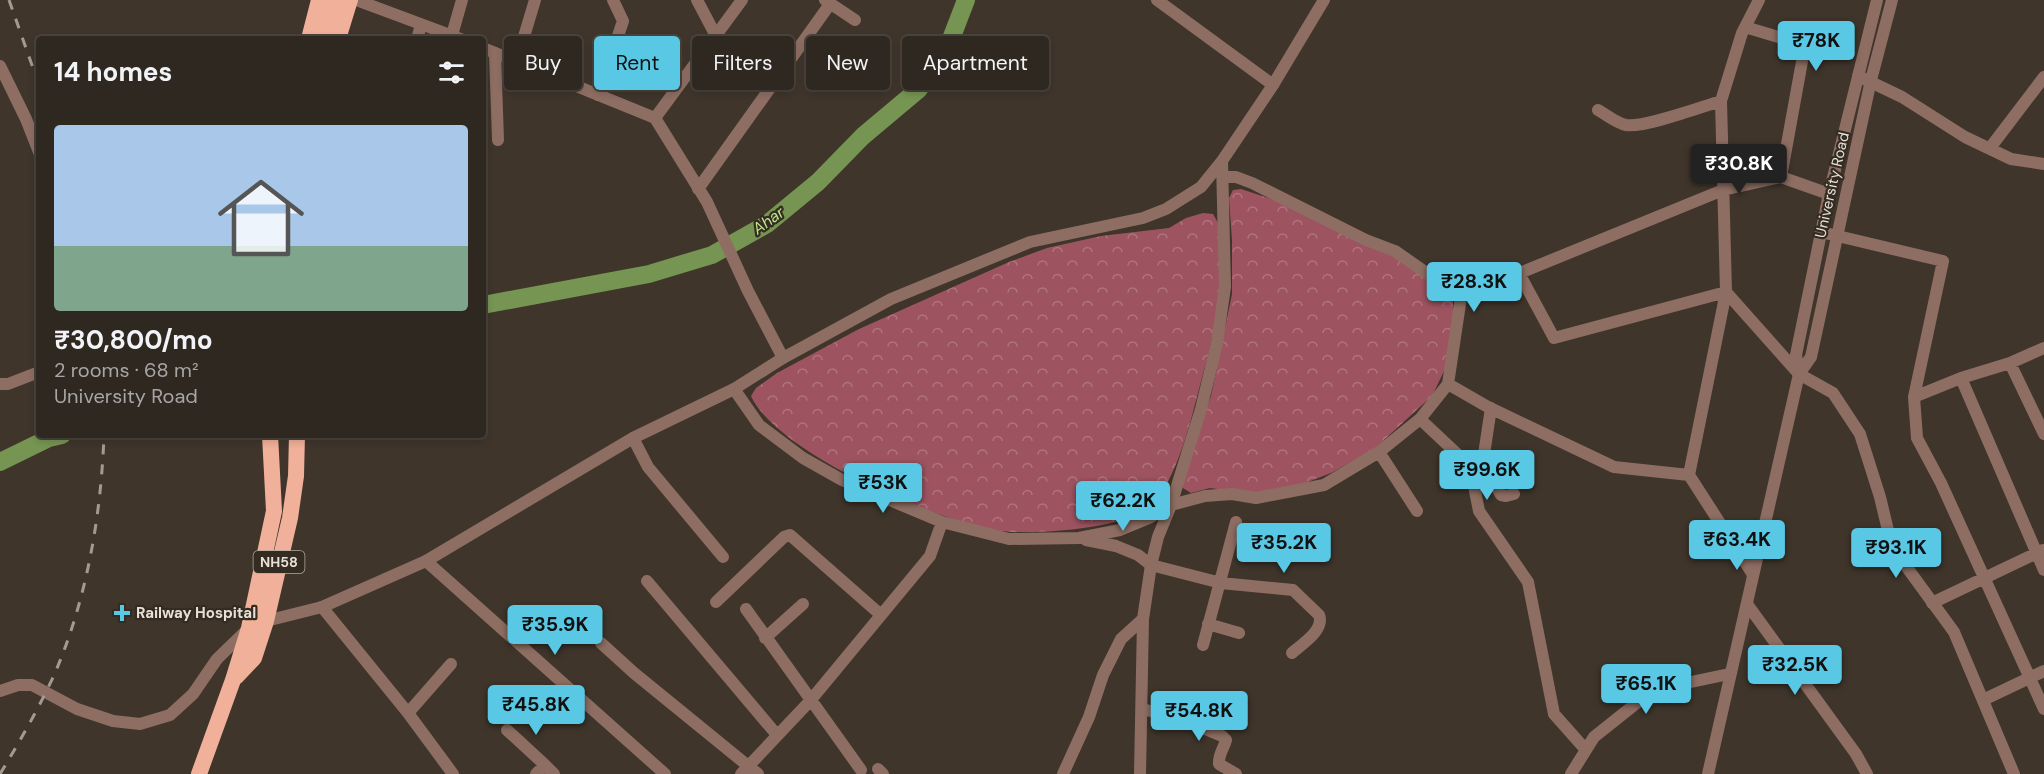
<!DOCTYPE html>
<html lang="en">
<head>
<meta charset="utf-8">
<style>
	body { margin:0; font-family:"DM Sans",sans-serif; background:#373029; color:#f1f3f6; height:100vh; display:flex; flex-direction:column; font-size:22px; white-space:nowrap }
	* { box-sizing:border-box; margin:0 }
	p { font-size:20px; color:#a7a6a5 }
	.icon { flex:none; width:33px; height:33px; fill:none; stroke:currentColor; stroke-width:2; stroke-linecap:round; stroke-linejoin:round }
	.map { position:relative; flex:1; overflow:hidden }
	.details { position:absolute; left:36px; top:36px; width:450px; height:402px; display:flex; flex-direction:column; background:#2f2820; border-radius:6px; box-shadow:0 3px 9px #0003,0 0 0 2px #4a443e }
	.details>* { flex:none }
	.banner { position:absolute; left:504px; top:36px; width:570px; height:54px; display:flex; gap:12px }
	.price { position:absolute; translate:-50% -51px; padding:0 14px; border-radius:6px; background:#59c8e5; color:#111; font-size:20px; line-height:39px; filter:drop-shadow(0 2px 3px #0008) }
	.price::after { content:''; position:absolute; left:50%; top:36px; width:18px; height:14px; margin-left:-9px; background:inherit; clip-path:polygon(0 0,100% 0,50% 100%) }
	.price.on { background:#222; color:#fff }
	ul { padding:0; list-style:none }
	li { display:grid; align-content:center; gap:12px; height:318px; padding:0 18px }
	li span { display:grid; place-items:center; height:186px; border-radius:6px; color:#555 }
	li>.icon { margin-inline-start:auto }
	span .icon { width:108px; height:108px; fill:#fffc; stroke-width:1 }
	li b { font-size:26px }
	h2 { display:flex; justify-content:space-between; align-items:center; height:72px; padding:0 18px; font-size:26px }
	.chip { padding:0 21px; border-radius:6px; background:#2f2820; box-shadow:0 3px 9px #0003,0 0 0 2px #4a443e; font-size:21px; line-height:54px }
	.chip.on { background:#59c8e5; color:#111 }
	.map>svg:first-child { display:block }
</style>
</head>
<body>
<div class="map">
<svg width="2044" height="774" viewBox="0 0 2044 774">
	<defs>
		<pattern id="forest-crowns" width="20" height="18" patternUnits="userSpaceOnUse" patternTransform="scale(1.5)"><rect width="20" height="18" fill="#9e5460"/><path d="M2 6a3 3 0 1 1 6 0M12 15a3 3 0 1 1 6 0" fill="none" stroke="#b0747e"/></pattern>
	</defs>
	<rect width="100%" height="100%" fill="#3f352b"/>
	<path fill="url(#forest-crowns)" d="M1241,189L1277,201L1392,255L1419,272L1453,301L1454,323L1445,369L1432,396L1373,450L1331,473L1292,488L1248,493L1210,488L1191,493L1183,488L1182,480L1211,396L1232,294V240L1229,198L1233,190Z
		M1203,213L1213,214C1215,218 1218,222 1219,226C1221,232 1220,242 1220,248C1221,285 1217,321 1208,356C1195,400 1187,449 1164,489C1162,493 1161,498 1158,501C1132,529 1037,535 1001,531C939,523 777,453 751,396L756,388L777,373L859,329L1009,262L1047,248L1101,236L1169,228L1186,218Z"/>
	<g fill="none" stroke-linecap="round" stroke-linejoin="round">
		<path stroke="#769552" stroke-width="18" d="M483,305L649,274L712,255L767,224L818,182L863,136L919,89L951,39L966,0
			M0,462L49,438L62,435"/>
		<path stroke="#8e6e63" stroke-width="12" d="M697,0L716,36
			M825,0L855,20
			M1157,0L1273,85
			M1759,0L1742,33L1721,101L1726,292L1799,374
			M1745,27L1805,45L1781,177
			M452,35L462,0
			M417,39L421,25
			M495,53L498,140
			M517,60L535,0
			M1858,76L1902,97L1965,137L2011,159L2044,164
			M598,95L623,21L613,0
			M1598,110C1607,115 1616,123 1626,125C1644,128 1701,107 1721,101
			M655,118L707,202L748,291L783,358
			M1990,148L2044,77
			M1223,177H1236L1252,183L1366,240L1395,251L1461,297L1448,384L1488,407L1614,467L1689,475
			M698,189L830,4
			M1821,232L1943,261L1914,397L1961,378
			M1520,275L1554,338L1726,292L1689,475L1752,573
			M1461,297L1723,190L1781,177L1829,194
			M2044,348L2010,363L2044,434
			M2010,363L1961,378L2044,570
			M0,384H8L39,372
			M734,389L759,425L803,458L842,480L942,522L1009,539L1079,538L1120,530L1149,518L1171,505L1205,496L1232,494L1256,498L1324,485L1379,452L1420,419L1448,384
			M1914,397L1917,438L1941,483L2044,709
			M1420,419L1470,466L1479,511L1528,582L1554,714L1586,750
			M633,438L648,467L723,557
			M1379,452L1417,511
			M1482,463L1501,495L1506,496L1514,494
			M1474,485L1483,461L1491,408
			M1086,540L1116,546L1138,555L1151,565L1221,583L1293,590L1319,615C1325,630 1302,644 1292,653
			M426,561L665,774
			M647,581L777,735
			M716,602L784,537L790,535L881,615
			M1932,603L2043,550
			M1747,604L1856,754L1867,774
			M322,607L408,713L453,774
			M746,609L861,770
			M1208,624L1239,633
			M765,638L803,604
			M601,643L634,673L758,774
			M1203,645L1236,522
			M1983,700L2044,671
			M1142,709L1179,718L1222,736L1226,740C1224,748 1218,755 1219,764L1236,774
			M408,713L451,664
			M507,730L545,765
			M878,769L883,774
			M536,774L545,765L554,774
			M741,774L810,701L930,556L942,522
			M1063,774L1089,717L1103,675L1121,639L1143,619
			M1571,774L1594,737L1653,690L1729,674"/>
		<path stroke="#8e6e63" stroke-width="12" d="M356,0L461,39
			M483,48L655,118L742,0
			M0,66L26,119L39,152
			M1799,374L1833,393L1860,434L1880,497L1892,547L1954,632L2014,774
			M1799,374L1811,357L1871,80L1892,0
			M0,691L18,685H32L77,709L113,721L140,724L170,715L193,694L217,659L249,628L266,621L322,607L426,561L633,438L734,389L783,358L891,299L1030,242L1143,218L1166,209L1201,187L1222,161L1273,85L1324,0
			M1140,774L1143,619L1151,565L1158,537L1171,505L1201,409L1217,343L1225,287L1222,161
			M1708,774L1799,374L1796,355L1829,194L1877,0"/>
		<path stroke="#f0b09a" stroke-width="16" d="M309,39L319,0
			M325,39L335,0
			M338,39L350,0
			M236,677L254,658L266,621L290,518L296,476L297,435
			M199,774L233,680L249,628L274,511L270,435"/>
		<path stroke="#a39b93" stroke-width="3" stroke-dasharray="10 10" stroke-linecap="butt" d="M9,0L39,85
			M0,774C20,741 39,708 55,673C87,598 101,516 104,435"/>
	</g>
	<path fill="#59c8e5" stroke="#342b21" stroke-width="2" d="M119 604h6v6h6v6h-6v6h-6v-6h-6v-6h6z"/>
	<g text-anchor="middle" stroke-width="4.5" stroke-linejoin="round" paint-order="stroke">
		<rect fill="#342b21" stroke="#b1aaa2" stroke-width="1.5" x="253.5" y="551" width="51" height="22" rx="4.5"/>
		<g font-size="14" font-weight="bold" fill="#e6e0d9">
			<text x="279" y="567">NH58</text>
		</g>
		<g font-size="15" fill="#e6e0d9" stroke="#342b21">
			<text transform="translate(1832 185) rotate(-77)" y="5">University Road</text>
		</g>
		<g font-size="15" font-weight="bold" fill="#e6e0d9" stroke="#342b21" text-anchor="start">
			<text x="136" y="618">Railway Hospital</text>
		</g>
		<g font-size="16" font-style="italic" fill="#bce78a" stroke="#342b21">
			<text transform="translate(768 220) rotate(-36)" y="6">Ahar</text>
		</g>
	</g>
</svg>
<b class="price" style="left:1816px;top:72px">₹78K</b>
<b class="price on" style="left:1739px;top:195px">₹30.8K</b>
<b class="price" style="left:1474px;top:313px">₹28.3K</b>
<b class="price" style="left:1487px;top:501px">₹99.6K</b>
<b class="price" style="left:883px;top:514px">₹53K</b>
<b class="price" style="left:1123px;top:532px">₹62.2K</b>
<b class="price" style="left:1737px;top:571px">₹63.4K</b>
<b class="price" style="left:1284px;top:574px">₹35.2K</b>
<b class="price" style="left:1896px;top:579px">₹93.1K</b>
<b class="price" style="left:555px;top:656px">₹35.9K</b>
<b class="price" style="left:1795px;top:696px">₹32.5K</b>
<b class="price" style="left:1646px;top:715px">₹65.1K</b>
<b class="price" style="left:536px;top:736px">₹45.8K</b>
<b class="price" style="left:1199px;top:742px">₹54.8K</b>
<div class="banner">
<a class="chip">Buy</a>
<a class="chip on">Rent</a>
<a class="chip">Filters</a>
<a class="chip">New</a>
<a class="chip">Apartment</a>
</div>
<section class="details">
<h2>14 homes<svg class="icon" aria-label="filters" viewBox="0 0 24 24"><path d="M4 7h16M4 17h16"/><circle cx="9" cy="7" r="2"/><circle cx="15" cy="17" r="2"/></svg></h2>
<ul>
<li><span style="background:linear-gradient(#a9c7e8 65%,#7fa58c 0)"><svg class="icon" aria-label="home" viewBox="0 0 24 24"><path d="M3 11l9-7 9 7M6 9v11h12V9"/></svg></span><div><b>₹30,800/mo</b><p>2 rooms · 68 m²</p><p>University Road</p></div></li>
</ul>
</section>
</div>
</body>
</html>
